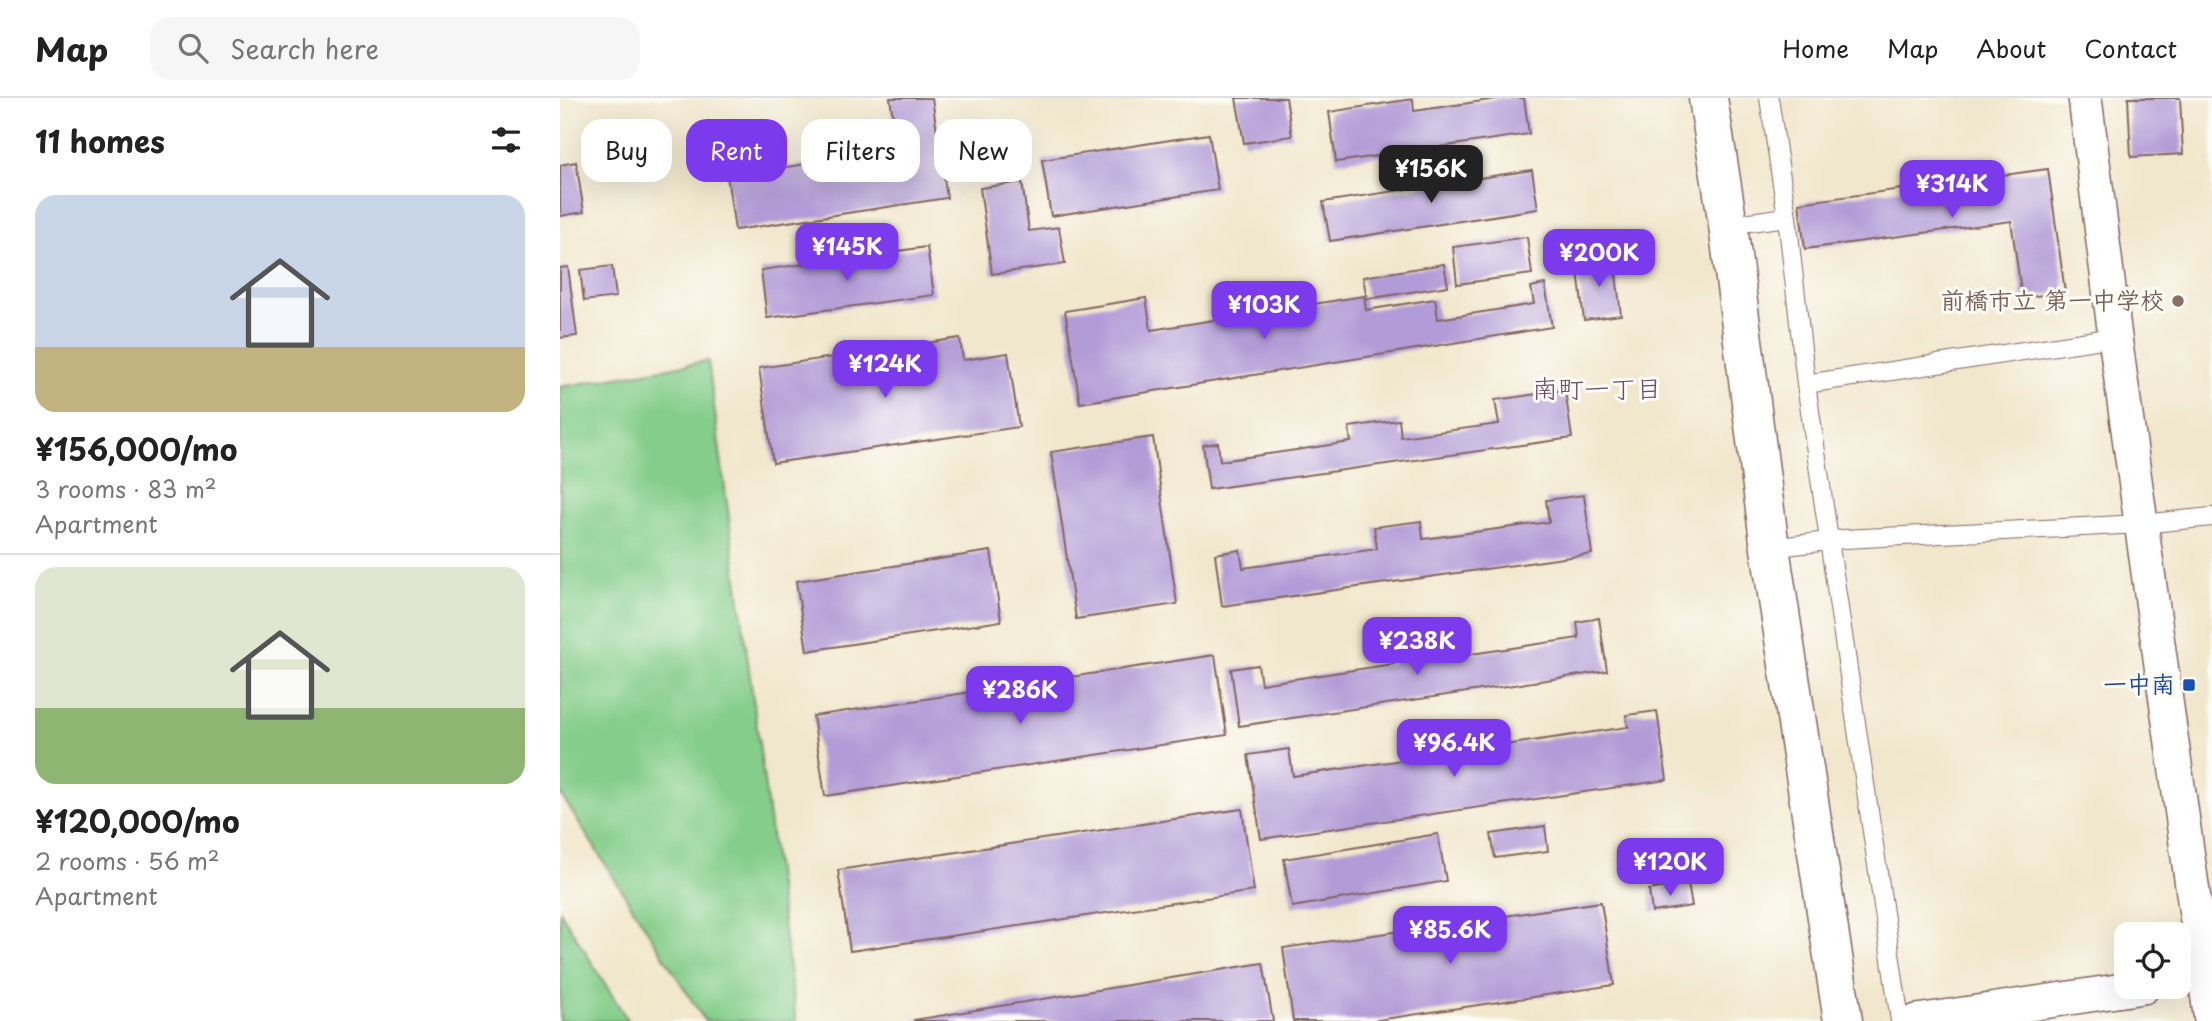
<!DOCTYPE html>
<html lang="en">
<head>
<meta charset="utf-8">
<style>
	body { margin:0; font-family:"Playpen Sans","Klee One",sans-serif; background:#f6f6f6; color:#222; height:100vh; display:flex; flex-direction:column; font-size:26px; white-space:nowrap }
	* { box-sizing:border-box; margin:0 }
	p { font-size:23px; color:#767676 }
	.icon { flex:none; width:38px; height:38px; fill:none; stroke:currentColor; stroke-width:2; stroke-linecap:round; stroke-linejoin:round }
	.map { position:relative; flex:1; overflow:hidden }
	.details { display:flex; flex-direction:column; background:#fff; width:560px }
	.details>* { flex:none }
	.top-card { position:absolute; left:21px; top:21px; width:665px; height:63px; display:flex; gap:14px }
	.fabs { position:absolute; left:1554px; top:824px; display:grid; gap:14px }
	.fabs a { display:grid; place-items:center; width:77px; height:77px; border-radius:14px; background:#fff; box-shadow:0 7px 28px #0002; font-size:35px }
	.price { position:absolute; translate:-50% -60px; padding:0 16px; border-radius:14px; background:#7c3aed; color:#fff; font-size:23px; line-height:46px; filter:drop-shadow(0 2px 4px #0008) }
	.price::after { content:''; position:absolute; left:50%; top:42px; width:21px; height:16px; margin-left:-10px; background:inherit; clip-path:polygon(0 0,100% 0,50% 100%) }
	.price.on { background:#222; color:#fff }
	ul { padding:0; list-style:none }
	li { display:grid; align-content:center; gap:14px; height:371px; padding:0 35px }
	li+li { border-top:2px solid #e0e0e0 }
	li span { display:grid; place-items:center; height:217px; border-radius:21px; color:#555 }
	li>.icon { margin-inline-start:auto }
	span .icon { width:126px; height:126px; fill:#fffc; stroke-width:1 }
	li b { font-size:30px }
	h2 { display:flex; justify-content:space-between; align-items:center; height:84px; padding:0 35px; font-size:30px }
	.pill { padding:0 24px; border-radius:21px; background:#fff; box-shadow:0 7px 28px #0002; font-size:24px; line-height:63px }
	.pill.on { background:#7c3aed; color:#fff }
	header { display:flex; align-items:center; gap:42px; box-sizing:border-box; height:98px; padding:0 35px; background:#fff; border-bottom:2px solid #e0e0e0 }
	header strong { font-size:33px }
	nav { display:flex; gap:38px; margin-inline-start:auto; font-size:24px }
	.search { width:490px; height:63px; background:#f6f6f6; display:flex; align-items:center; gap:18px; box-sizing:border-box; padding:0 24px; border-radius:21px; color:#767676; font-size:26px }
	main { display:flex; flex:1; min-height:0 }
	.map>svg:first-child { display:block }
</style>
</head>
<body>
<header>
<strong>Map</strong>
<div class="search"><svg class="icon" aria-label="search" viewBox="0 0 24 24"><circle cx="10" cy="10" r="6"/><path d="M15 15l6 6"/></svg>Search here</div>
<nav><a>Home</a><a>Map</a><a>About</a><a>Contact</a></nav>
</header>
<main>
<section class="details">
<h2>11 homes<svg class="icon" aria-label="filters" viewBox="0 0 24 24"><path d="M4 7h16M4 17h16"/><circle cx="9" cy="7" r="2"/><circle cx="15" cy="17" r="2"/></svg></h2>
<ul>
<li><span style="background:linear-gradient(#c9d6e8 70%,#c2b280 0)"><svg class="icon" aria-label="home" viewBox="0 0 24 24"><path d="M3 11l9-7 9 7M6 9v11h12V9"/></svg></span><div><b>¥156,000/mo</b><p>3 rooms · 83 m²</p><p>Apartment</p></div></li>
<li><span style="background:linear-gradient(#dfe7d0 65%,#8fb573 0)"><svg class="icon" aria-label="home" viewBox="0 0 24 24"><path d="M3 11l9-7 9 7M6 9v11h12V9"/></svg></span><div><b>¥120,000/mo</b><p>2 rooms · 56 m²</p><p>Apartment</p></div></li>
</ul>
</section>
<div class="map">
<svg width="1652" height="923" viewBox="0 0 1652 923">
	<rect width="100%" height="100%" fill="#fdfcf7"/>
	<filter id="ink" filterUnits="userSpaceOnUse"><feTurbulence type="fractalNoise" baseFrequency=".0143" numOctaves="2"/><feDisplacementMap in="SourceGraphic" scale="14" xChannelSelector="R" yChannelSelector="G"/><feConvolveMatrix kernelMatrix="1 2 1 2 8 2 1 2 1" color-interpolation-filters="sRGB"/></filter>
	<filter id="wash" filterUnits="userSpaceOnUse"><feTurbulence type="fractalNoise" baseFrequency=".00686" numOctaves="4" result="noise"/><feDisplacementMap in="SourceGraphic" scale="28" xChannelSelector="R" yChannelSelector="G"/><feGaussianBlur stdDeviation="1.57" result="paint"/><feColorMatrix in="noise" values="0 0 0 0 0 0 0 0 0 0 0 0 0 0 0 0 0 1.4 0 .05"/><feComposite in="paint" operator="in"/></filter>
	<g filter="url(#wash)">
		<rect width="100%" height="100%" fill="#f1e7cc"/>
		<path fill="#84cd8a" stroke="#67765a" stroke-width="2" d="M148,263L236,923H145L0,695V289Z
			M0,813L68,923H0Z"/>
		<g id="blocks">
			<path fill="#b29cd7" d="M330,0H372L387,100L175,132L167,78L338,52Z
				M676,0H726L732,38L684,45Z
				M943,0H964L969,36L776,64L769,14L853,1L854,13Z
				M1568,0H1620L1623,56L1571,59Z
				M649,36L658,92L491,118L482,62Z
				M52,40L56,71L33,74L28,43Z
				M16,64L24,114L0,118V67Z
				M1488,71L1505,194L1462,200L1451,123L1245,151L1239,105Z
				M972,72L978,111L770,143L763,104Z
				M462,84L469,133L499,129L505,166L432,176L420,90Z
				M967,139L972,176L897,186L893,149Z
				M367,149L374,197L207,220L201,172Z
				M1054,160L1061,217L1024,222L1017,165Z
				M884,166L888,188L807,201L803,179Z
				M52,168L56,199L24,203L20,172Z
				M8,169L17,238L0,240V170Z
				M985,186L992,229L520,305L505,213L586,200L591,232L804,198L806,212L875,201L878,221L974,206L971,189Z
				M400,240L403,262L448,255L459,329L213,365L199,270Z
				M1005,292L1012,340L649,391L643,347L658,345L660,363L791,344L789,329L839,322L841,339L939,326L935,302Z
				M593,339L617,506L516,521L491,354Z
				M1024,397L1032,456L662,508L655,456L680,452L683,470L817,451L814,429L861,423L863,441L989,424L986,402Z
				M431,453L441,523L247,553L236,483Z
				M1039,520L1047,573L679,628L671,571L698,567L701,586L834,566L831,547L881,540L884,560L1019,540L1017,524Z
				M655,557L667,637L265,698L253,618Z
				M1097,613L1107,682L701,741L688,657L729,651L733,678L1068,629L1066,617Z
				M682,711L694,793L290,853L278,772Z
				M985,728L988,753L935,760L931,736Z
				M878,736L886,783L732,809L724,761Z
				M1128,785L1132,808L1092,814L1089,792Z
				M1041,804L1054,887L811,923H733L723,850Z
				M703,865L713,923H354V922Z"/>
		</g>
	</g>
	<g filter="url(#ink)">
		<use href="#blocks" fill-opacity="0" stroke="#846563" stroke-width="2"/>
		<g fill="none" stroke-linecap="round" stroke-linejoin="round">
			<g stroke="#846563" stroke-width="20">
				<path id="service" d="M1209,0L1227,119L1246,286L1340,923
					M1168,127L1227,119
					M1246,286L1555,239
					M1210,450L1284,441L1581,426L1652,419"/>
			</g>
			<g stroke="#846563" stroke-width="36">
				<path id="minor" d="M1525,0L1555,239L1651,923
					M1357,923L1583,889"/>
			</g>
			<g stroke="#846563" stroke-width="41">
				<path id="tertiary" d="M1148,0L1168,127L1210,450L1283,923"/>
			</g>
			<use href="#service" stroke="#fff" stroke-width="18"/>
			<use href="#minor" stroke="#fff" stroke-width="33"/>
			<use href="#tertiary" stroke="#fff" stroke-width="38"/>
		</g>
	</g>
	<circle fill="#8d6e63" stroke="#fdfcf7" stroke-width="2.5" cx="1618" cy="203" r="7"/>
	<rect fill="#1a4fb4" stroke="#fdfcf7" stroke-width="2.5" x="1622" y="580" width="14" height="14" rx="3.5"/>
	<g text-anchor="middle" stroke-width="6" stroke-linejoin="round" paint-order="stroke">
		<g font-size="24" font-weight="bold" fill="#785e54" stroke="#fdfcf7" text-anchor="end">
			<text x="1604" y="211">前橋市立 第一中学校</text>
		</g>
		<g font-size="24" font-weight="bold" fill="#164399" stroke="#fdfcf7" text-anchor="end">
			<text x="1615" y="595">一中南</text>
		</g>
		<g font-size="26" fill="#6e4b67" stroke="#fdfcf7">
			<text x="1037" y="300">南町一丁目</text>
		</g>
	</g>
</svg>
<div class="fabs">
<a><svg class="icon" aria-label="locate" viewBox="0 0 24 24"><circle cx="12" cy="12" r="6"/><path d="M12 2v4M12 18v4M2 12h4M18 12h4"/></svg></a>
</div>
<b class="price on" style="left:871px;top:107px">¥156K</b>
<b class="price" style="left:1392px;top:122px">¥314K</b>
<b class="price" style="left:287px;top:185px">¥145K</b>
<b class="price" style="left:1039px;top:191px">¥200K</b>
<b class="price" style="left:704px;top:243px">¥103K</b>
<b class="price" style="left:325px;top:302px">¥124K</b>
<b class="price" style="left:857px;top:579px">¥238K</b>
<b class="price" style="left:460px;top:628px">¥286K</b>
<b class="price" style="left:894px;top:681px">¥96.4K</b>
<b class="price" style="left:1110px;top:800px">¥120K</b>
<b class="price" style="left:890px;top:868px">¥85.6K</b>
<div class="top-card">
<a class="pill">Buy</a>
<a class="pill on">Rent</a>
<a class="pill">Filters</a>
<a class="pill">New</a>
</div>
</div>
</main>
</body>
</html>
